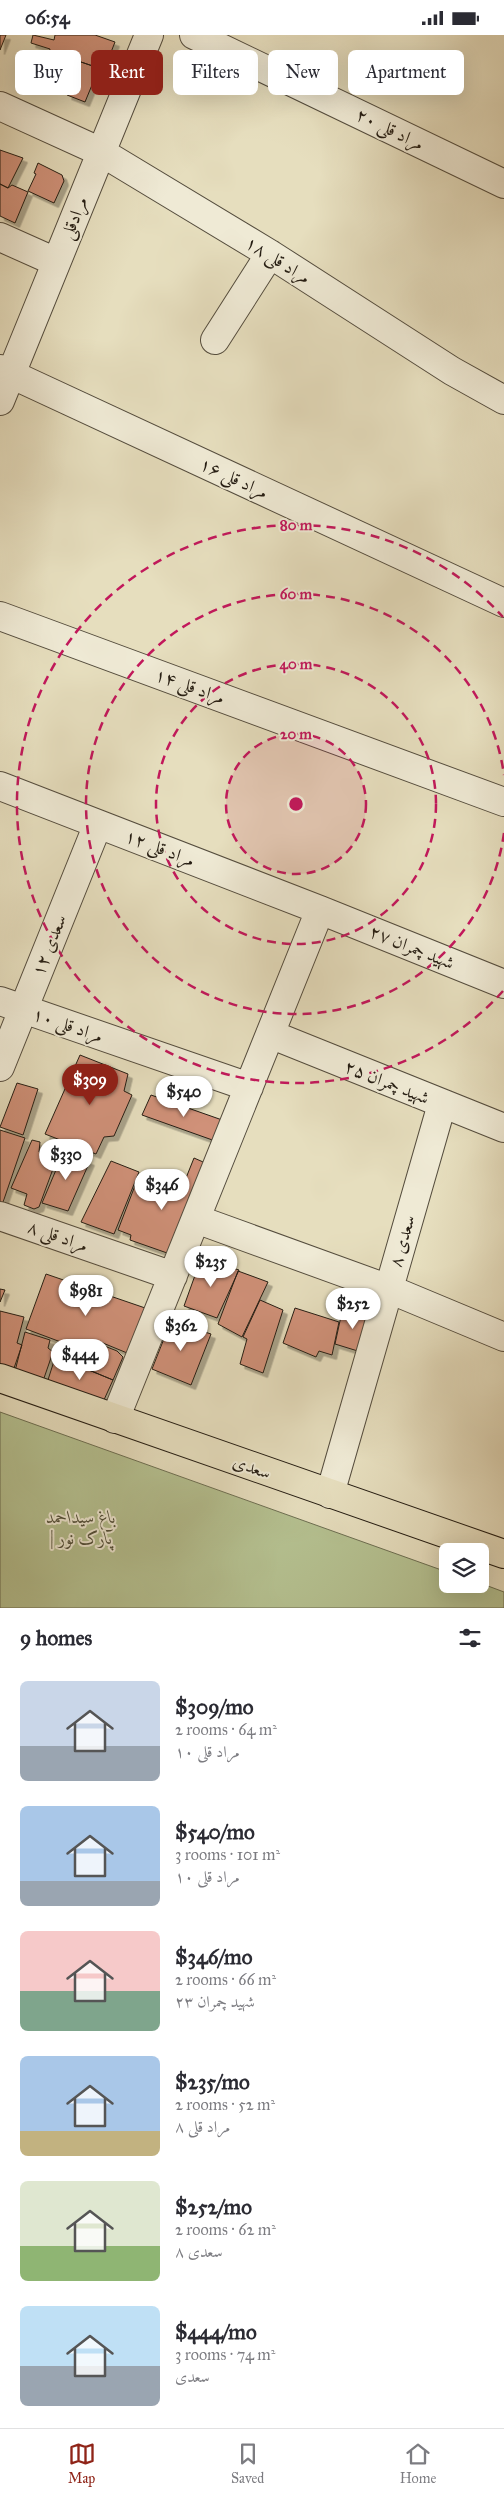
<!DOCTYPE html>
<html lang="en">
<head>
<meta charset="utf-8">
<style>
	body { margin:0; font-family:"IM FELL Great Primer",Amiri,serif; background:#f2f2f3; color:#2b2b33; height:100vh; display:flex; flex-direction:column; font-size:19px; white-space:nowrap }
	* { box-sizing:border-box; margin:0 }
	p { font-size:16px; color:#7c7c81 }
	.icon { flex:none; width:28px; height:28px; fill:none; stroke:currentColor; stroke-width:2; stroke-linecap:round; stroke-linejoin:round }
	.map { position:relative; height:1573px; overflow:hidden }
	.side { display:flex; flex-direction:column; background:#fff; flex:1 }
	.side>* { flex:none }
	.hud { position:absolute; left:15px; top:15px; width:475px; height:45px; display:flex; gap:10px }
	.tools { position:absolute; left:439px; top:1508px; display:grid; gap:10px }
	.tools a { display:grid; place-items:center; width:50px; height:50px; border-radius:8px; background:#fff; box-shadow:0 5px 20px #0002; font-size:25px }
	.price { position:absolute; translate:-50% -42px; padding:0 11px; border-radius:18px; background:#fff; color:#222; font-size:16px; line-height:32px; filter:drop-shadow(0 1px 2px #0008) }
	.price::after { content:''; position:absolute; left:50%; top:30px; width:15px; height:11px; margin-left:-8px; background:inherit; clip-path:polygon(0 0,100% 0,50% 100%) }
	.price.active { background:#8f2418; color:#fff }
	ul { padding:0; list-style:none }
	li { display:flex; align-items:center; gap:15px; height:125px; padding:0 20px }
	li span { display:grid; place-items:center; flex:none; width:140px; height:100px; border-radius:8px; color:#555 }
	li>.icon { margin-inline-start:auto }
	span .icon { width:60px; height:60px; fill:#fffc; stroke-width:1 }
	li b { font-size:21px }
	h2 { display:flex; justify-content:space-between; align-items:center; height:60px; padding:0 20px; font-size:21px }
	.pill { padding:0 18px; border-radius:8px; background:#fff; box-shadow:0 5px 20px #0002; font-size:18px; line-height:45px }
	.pill.active { background:#8f2418; color:#fff }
	.status { display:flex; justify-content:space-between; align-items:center; height:35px; padding:0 25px; background:#fff; direction:ltr }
	.status svg { height:14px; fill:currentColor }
	.tabs { display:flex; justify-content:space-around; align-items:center; height:70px; border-top:1px solid #e1e1e2; background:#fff; font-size:14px; color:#7c7c81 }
	.tabs a { display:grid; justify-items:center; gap:2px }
	.tabs .active { color:#8f2418 }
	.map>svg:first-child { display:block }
</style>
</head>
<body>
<div class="status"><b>06:54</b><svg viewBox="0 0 49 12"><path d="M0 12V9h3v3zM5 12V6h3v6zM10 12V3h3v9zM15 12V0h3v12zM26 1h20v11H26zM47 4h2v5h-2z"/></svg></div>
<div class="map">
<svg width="504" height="1573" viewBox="0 0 504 1573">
	<defs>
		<filter id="shadow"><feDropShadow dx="4.5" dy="4.5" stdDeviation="0" flood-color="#0004"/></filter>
	</defs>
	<rect width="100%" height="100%" fill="#e6debe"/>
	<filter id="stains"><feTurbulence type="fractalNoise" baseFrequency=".004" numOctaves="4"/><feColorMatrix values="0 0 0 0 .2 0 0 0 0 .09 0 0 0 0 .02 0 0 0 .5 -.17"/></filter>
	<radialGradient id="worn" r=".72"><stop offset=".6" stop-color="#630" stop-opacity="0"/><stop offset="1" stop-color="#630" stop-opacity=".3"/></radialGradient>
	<path fill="#b5c191" stroke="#6d6f52" d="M0,1377L447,1537L448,1549L480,1548L504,1557V1573H0Z"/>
	<path fill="#d09179" stroke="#251d13" filter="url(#shadow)" d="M0,0H6L0,15Z
		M33,0L54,5L55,0H95L115,7L104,35L81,27L76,36L47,28L50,14L31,8Z
		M81,27L99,33L85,67L67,60Z
		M0,115L23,123L8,153L0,149Z
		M38,128L62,140L64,146L54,168L28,156L36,139L34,138Z
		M0,149L8,153L12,150L28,157L15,188L0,181Z
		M80,1020L128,1039L124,1056L132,1060L114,1101L104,1102L96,1119L45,1099Z
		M17,1048L38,1054L23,1100L0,1092Z
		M151,1060L225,1086L218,1107L142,1080Z
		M0,1095L25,1103L0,1176Z
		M32,1105L40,1107L39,1117L57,1123L39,1172L34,1174L24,1170L27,1159L11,1153Z
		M64,1116L90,1126L68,1176L42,1168Z
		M194,1123L210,1130L170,1219L130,1205L131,1200L118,1195L136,1148L156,1156L160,1151L180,1158Z
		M111,1126L139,1137L114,1199L81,1187Z
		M205,1225L239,1235L217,1283L184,1271L198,1232Z
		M238,1236L268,1247L242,1302L218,1289Z
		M46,1239L151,1275L132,1320L98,1306L93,1319L26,1294Z
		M0,1254L5,1255L0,1267Z
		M260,1265L283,1275L263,1338L240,1329L247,1304L243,1302Z
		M343,1272L373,1282L361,1317L335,1309Z
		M295,1273L339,1287L332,1320L319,1316L316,1322L283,1308Z
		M0,1276L24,1282L17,1308L22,1310L13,1336L0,1332Z
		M171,1286L211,1299L191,1350L152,1334Z
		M25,1297L50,1305L48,1313L53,1317L43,1346L15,1336Z
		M97,1308L117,1316L123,1322L113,1345L84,1333L89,1318L93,1319Z
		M54,1326L84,1333L113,1345L103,1367L47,1348Z"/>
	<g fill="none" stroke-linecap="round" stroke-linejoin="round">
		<g stroke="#554d3e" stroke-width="30">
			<path id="minor" d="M194,0L504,149
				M0,71L101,117L270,219L452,336L504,365
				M0,202L56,227
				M215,305L270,219
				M0,334L504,568
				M0,366L149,0
				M0,581L504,767
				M0,751L320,875L504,949
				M0,966L249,1052
				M270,999L504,1093
				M0,1032L98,789
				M0,1181L173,1241
				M196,1184L389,1254L504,1302
				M115,1384L320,875
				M330,1459L442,1069"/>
		</g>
		<g stroke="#251d13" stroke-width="30">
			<path id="major" d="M0,1343L504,1519"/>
		</g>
		<use href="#minor" stroke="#efead5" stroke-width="28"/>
		<use href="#major" stroke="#e6debe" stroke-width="28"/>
	</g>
	<circle cx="296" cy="769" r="70" fill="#c2185b" fill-opacity=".12"/>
	<g fill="none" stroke="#c2185b" stroke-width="2.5" stroke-dasharray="9 6">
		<circle cx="296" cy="769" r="70"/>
		<circle cx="296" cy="769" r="140"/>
		<path d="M504 798A210 210 0 1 1 504 740"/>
		<path d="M503 956A279 279 0 1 1 503 582"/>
	</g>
	<g text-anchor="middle" stroke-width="4" stroke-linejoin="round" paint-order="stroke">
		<g font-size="18" fill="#251d13" stroke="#efead5">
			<text transform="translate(390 94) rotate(26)" y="6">مراد قلی ۲۰</text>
			<text transform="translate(74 183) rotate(-68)" y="6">مرادقلی</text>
			<text transform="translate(278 225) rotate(32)" y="6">مراد قلی ۱۸</text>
			<text transform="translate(234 443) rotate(25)" y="6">مراد قلی ۱۶</text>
			<text transform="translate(190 651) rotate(20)" y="6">مراد قلی ۱۴</text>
			<text transform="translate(160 813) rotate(21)" y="6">مراد قلی ۱۲</text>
			<text transform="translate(49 910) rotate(-68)" y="6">سعدی ۱۲</text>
			<text transform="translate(412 912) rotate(22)" y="6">شهید چمران ۲۷</text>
			<text transform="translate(68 990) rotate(19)" y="6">مراد قلی ۱۰</text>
			<text transform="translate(387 1047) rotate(22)" y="6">شهید چمران ۲۵</text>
			<text transform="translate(58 1201) rotate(19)" y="6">مراد قلی ۸</text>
			<text transform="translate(402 1206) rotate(-74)" y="6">سعدی ۸</text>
			<text transform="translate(252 1432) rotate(19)" y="6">سعدی</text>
		</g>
		<g font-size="18" font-style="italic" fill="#504e39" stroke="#efead5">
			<text x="81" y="1488">باغ سیداحمد<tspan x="81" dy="21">| پارک نور</tspan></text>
		</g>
	</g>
	<circle cx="296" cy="769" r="8" fill="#c2185b" stroke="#efead5" stroke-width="2.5"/>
	<g font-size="15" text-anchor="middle" font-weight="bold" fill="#c2185b" stroke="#efead5" stroke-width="4" stroke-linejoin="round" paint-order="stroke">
		<text x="296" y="495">80 m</text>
		<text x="296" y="564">60 m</text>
		<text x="296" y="634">40 m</text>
		<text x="296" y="704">20 m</text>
	</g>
	<rect width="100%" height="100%" filter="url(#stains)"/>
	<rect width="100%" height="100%" fill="url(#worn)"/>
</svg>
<div class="tools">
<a><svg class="icon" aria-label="layers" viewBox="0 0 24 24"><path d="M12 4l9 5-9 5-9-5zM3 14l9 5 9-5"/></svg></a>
</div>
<b class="price active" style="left:90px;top:1071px">$309</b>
<b class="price" style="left:184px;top:1083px">$540</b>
<b class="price" style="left:66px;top:1146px">$330</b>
<b class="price" style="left:162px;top:1176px">$346</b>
<b class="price" style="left:211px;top:1253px">$235</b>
<b class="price" style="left:86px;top:1282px">$981</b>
<b class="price" style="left:353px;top:1295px">$252</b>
<b class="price" style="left:181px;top:1317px">$362</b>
<b class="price" style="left:80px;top:1346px">$444</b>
<div class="hud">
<a class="pill">Buy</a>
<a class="pill active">Rent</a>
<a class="pill">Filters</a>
<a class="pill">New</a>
<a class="pill">Apartment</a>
</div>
</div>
<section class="side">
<h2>9 homes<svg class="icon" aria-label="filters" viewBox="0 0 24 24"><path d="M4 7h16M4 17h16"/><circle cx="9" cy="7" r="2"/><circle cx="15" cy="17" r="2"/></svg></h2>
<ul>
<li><span style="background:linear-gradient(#c9d6e8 65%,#9aa5b1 0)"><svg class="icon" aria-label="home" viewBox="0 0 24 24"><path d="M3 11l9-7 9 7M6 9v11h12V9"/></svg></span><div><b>$309/mo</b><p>2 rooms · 64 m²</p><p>مراد قلی ۱۰</p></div></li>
<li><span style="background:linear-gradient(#a9c7e8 75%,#9aa5b1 0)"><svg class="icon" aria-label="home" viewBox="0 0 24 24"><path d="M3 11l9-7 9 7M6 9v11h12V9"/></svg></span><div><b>$540/mo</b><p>3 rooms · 101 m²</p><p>مراد قلی ۱۰</p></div></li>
<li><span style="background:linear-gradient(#f6c9c9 60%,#7fa58c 0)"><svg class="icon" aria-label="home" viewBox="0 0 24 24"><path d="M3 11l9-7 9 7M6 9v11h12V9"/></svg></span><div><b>$346/mo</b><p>2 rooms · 66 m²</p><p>شهید چمران ۲۳</p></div></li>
<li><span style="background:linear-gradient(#a9c7e8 75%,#c2b280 0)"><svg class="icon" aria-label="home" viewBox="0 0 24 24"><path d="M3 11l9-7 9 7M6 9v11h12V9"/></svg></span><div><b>$235/mo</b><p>2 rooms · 52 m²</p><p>مراد قلی ۸</p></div></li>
<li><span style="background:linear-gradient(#dfe7d0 65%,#8fb573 0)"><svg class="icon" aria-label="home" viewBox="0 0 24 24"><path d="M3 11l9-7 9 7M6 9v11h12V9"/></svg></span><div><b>$252/mo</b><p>2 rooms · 62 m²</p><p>سعدی ۸</p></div></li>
<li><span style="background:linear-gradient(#bfe0f5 60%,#9aa5b1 0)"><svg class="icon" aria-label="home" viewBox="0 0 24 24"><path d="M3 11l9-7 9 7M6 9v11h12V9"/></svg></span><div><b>$444/mo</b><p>3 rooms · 74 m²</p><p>سعدی</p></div></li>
</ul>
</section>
<nav class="tabs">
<a class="active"><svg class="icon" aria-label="map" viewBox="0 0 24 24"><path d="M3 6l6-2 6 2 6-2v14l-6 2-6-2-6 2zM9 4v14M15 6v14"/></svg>Map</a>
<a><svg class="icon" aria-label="saved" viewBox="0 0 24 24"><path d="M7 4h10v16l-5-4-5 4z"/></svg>Saved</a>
<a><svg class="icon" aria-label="home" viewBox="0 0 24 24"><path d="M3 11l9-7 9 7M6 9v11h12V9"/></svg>Home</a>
</nav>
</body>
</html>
